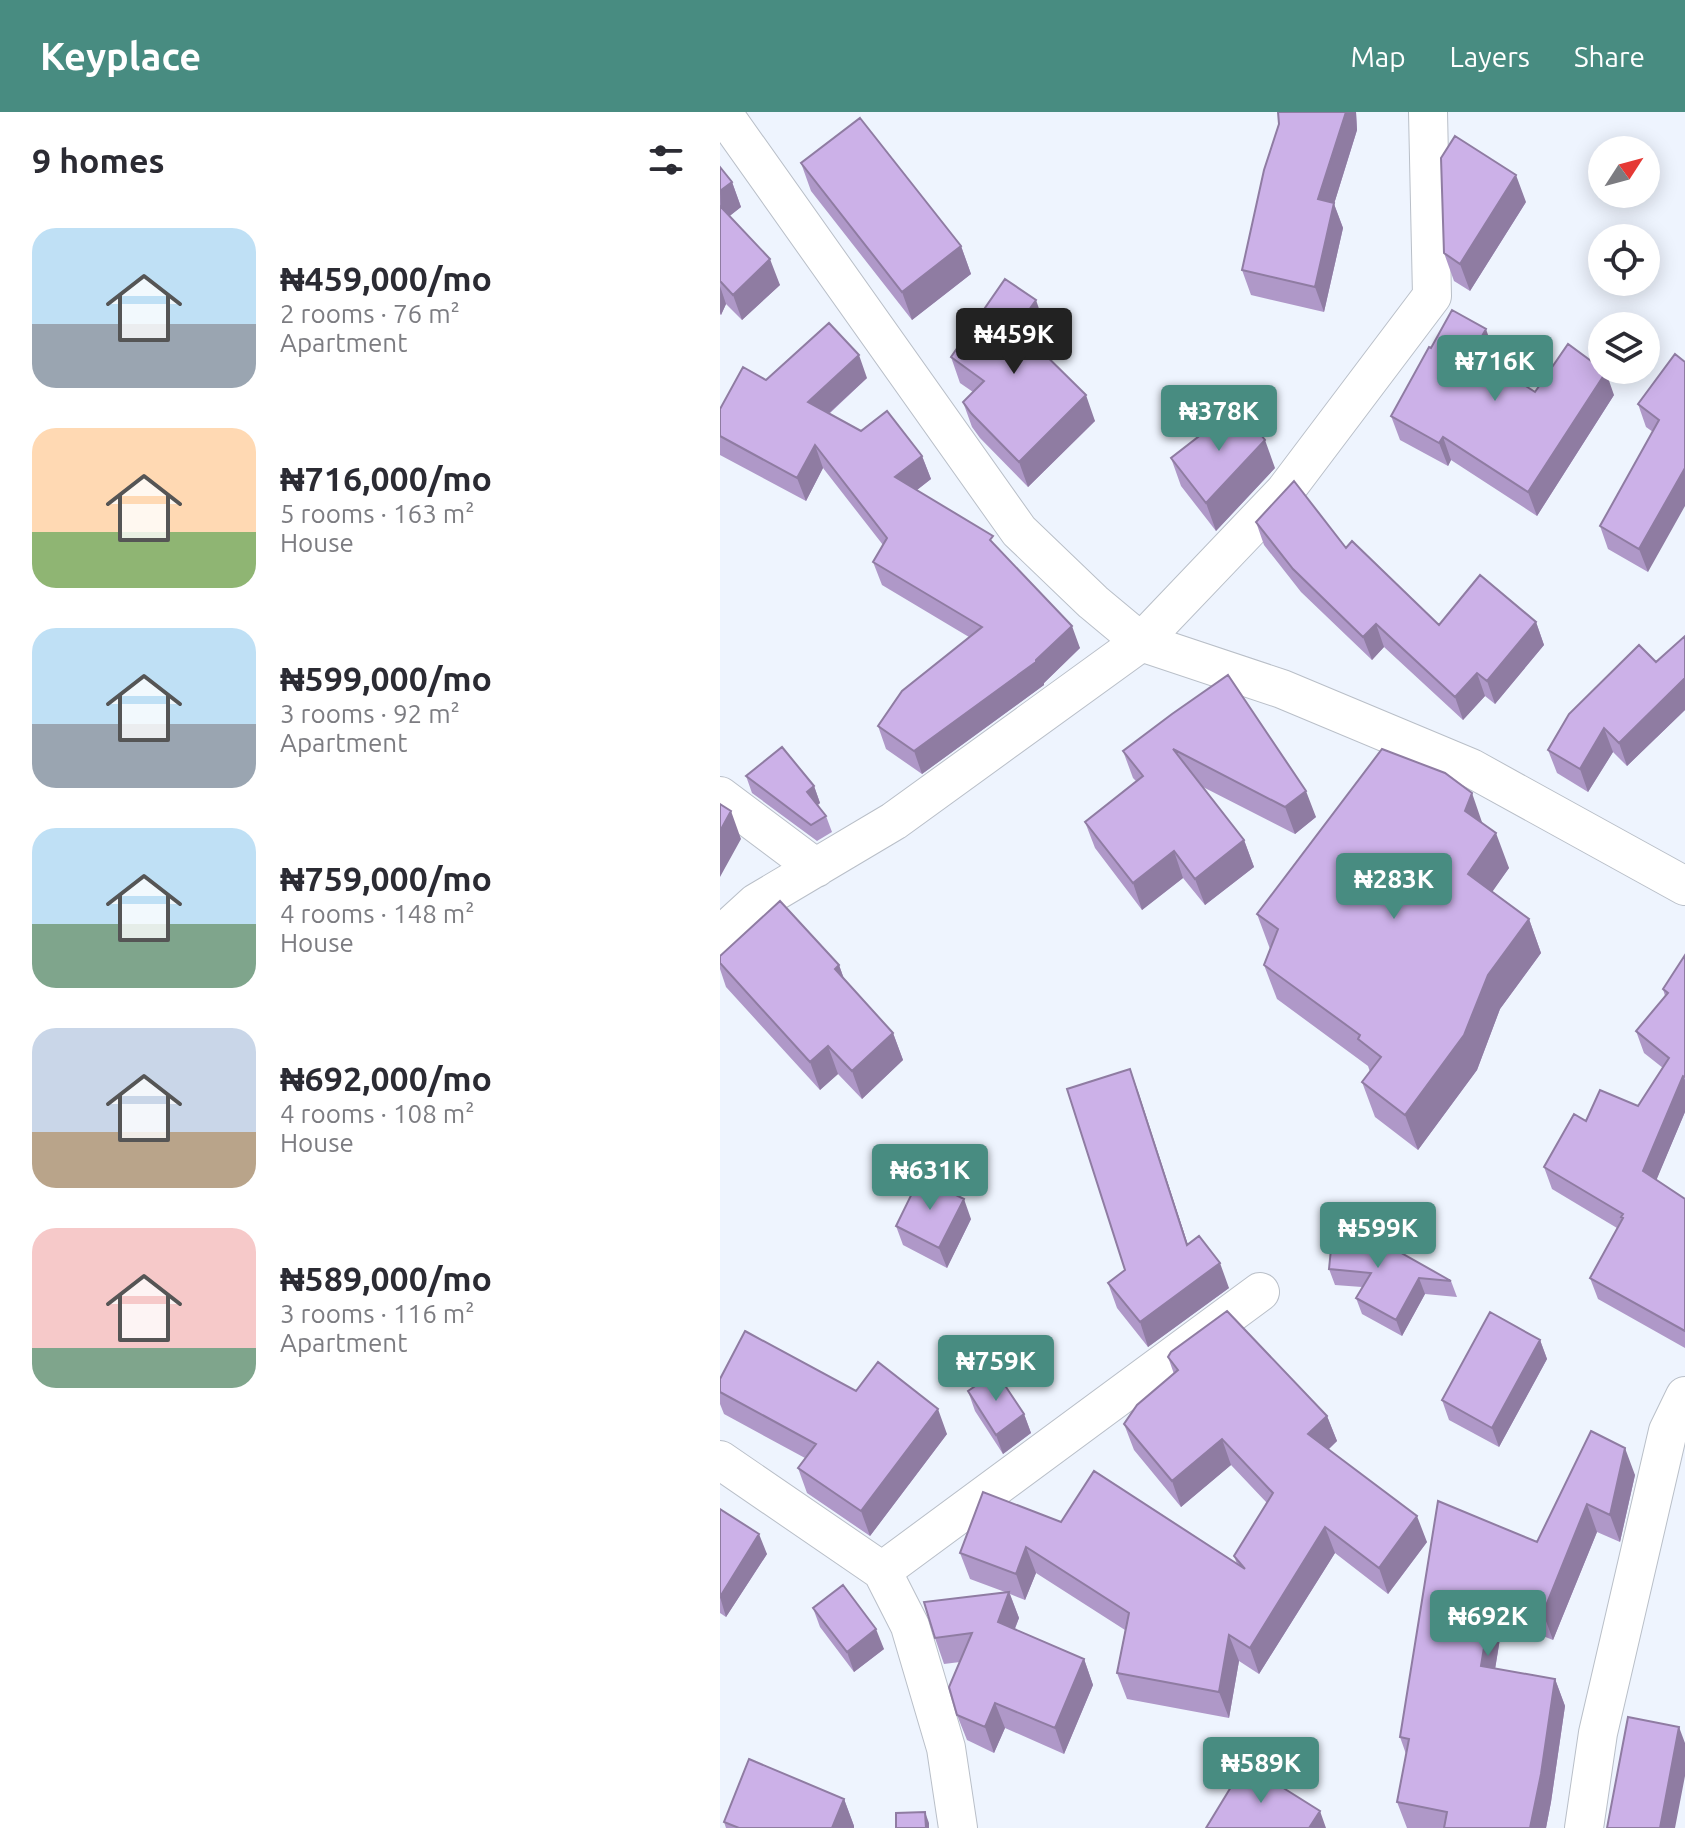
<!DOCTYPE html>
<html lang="en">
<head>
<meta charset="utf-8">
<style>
	body { margin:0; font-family:Ubuntu,sans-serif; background:#f7f7f7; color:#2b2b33; height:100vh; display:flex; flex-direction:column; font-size:30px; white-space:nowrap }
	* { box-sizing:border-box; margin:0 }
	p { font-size:26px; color:#7c7c81 }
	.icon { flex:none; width:44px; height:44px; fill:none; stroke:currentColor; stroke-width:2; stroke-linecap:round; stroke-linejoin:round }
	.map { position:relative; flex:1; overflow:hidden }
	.panel { display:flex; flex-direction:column; background:#fff; width:720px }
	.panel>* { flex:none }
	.needle { width:52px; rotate:54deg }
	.tools { position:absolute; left:868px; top:24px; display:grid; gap:16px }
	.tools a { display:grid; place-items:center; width:72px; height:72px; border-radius:50%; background:#fff; box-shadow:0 4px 20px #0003; font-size:40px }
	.price { position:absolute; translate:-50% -68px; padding:0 18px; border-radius:8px; background:#488c81; color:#fff; font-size:26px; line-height:52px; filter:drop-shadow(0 2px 4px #0008) }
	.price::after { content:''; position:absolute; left:50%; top:48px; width:24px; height:18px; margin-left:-12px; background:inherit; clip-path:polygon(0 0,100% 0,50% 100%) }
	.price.current { background:#222; color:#fff }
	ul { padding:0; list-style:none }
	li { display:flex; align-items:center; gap:24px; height:200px; padding:0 32px }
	li span { display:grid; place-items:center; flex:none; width:224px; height:160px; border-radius:24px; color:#555 }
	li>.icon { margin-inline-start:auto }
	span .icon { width:96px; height:96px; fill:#fffc; stroke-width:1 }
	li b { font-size:34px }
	h2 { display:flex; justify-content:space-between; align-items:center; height:96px; padding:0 32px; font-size:34px }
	header { display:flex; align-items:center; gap:48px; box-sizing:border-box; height:112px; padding:0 40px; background:#488c81; color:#fff }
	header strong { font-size:38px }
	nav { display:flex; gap:44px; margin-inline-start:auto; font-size:28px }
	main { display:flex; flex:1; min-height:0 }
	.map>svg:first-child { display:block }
</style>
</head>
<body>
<header>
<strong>Keyplace</strong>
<nav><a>Map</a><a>Layers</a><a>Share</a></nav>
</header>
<main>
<section class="panel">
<h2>9 homes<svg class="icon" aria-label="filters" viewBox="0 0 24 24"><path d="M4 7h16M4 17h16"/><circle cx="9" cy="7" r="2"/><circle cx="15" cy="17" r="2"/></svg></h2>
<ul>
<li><span style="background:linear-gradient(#bfe0f5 60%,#9aa5b1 0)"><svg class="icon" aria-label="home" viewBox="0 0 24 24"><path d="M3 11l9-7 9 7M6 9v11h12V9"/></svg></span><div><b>₦459,000/mo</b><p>2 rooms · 76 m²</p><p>Apartment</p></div></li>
<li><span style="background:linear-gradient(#ffd9b3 65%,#8fb573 0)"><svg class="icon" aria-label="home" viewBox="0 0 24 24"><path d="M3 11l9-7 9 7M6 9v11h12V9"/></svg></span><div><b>₦716,000/mo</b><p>5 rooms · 163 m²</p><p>House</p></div></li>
<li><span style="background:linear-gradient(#bfe0f5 60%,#9aa5b1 0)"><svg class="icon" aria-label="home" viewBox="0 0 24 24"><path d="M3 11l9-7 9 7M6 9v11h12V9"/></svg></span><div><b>₦599,000/mo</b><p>3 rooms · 92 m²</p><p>Apartment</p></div></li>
<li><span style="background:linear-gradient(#bfe0f5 60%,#7fa58c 0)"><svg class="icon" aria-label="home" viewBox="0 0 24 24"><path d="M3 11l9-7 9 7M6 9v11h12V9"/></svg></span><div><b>₦759,000/mo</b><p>4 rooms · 148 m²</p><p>House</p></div></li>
<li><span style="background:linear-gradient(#c9d6e8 65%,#b9a48a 0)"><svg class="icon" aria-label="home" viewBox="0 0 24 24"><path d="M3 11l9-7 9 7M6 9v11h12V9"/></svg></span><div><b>₦692,000/mo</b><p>4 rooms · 108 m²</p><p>House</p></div></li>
<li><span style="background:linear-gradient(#f6c9c9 75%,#7fa58c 0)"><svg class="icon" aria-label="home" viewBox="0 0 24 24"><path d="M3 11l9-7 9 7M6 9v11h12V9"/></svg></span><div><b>₦589,000/mo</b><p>3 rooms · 116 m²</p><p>Apartment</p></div></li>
</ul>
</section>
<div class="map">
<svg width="965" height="1716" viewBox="0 0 965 1716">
	<rect width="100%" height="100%" fill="#eef4fe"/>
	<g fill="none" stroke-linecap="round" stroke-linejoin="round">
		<g stroke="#b9bfc8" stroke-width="40">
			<path id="street" d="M2,0L299,419L373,490L421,530L562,577L751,656L965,774
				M0,684L96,756
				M0,824L36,791L174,709L421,530L565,379L712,184L708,0
				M0,1348L162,1459L190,1514L226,1636L238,1716
				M162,1459L540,1180
				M864,1716L878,1621L948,1319L965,1284"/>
		</g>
		<use href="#street" stroke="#fff" stroke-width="38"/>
	</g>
	<path fill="#af98c8" d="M558,0H636L637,18L614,92L623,116L604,200L531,183L522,158L559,12Z
		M81,51L241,134L251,162L192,208L91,79Z
		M0,55L12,70L21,95L9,104L60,173L22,208L6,192L1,203L0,202Z
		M806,90L750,179L734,169L724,141Z
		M325,214L313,231L375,309L308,375L260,326L252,315L243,290L253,280L240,271L231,245Z
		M774,240L769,251L815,280L894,283L817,404L731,348L728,354L680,328L671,304Z
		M955,242L928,460L888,437L880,414L933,320L926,315L918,292Z
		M147,266L109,302L141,319L202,344L211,367L197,378L277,435L360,536L324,571V573L202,662L166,637L158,614L249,525L162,473L153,450L163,433L103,356L86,389L0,343V297L46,268Z
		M451,346L555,356L496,419L461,374Z
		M536,410L626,436L719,513L816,510L824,533L775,592L765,584L743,608L664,535L652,548L581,480L544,433Z
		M965,524V598L907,654L893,640L868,680L837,661L828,638L936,550Z
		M452,602L596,705L575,722L481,674L524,728L534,755L485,793L463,766L422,798L375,736L365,710L416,669L413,666L403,639Z
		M26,664L94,674L100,691L98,693L106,704L112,720L97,729L32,681Z
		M762,711L789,756L772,779L809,807L821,841L780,897L757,958L698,1038L655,1005L642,970L650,960L648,954L557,887L544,853L550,837L537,802Z
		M965,843V1000L936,1068L965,1087V1236L878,1187L870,1166L897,1116L832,1077L824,1055L866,1009L918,994L943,956L924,941L916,919L945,884L943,877Z
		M0,844L119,853L124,867L173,921L183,948L142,987L118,962L100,978L6,875L0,857Z
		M410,957L468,1133L509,1176L428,1235L397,1196L388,1171L405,1158Z
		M251,1107L227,1156L183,1133L176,1114Z
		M609,1157L731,1169L737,1185L705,1182L682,1224L642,1202L636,1186L642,1175L615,1173Z
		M820,1228L827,1247L779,1335L729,1308L722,1288Z
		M448,1245L607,1304L617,1329L608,1338L707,1430L668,1482L615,1441L539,1562L519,1549L509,1606L407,1587L397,1561L405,1518L316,1461L305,1488L290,1482L299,1506L295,1517L364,1547L373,1573L344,1642L285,1616L274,1641L247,1628L237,1603L240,1550L224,1552L215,1526L285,1480L250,1467L240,1441L341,1410L517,1452L514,1444L547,1391L511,1353L461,1395L414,1338L404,1312L454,1262Z
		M0,1267L136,1279L227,1322L150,1424L87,1381L78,1356L85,1346L4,1302L0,1292Z
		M248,1279L304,1302L311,1321L283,1342L255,1299Z
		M871,1319L915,1363L900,1430L877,1420L833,1528L783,1508L775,1557L835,1567L845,1594L831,1690L826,1716H687L677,1690L686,1642L680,1625L718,1389L817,1430Z
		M0,1397L47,1442L6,1505L0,1501Z
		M93,1496L164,1537L134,1560L100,1515Z
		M124,1687L134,1714V1716H6L4,1710Z"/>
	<path fill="#8f7ca2" d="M626,0H636L637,18L614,92L623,116L604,200L595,175L598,87Z
		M796,63L806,90L750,179L740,152Z
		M12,70L21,95L1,111L0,79Z
		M241,134L251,162L192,208L182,180Z
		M50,147L60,173L22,208L13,183Z
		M0,174L6,192L1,203L0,200Z
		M316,188L325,214L307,240L297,215Z
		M766,217L774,240L761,264L753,240Z
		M139,243L147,266L96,313L88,290Z
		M886,260L894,283L817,404L808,380Z
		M366,283L375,309L308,375L299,350Z
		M723,325L731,348L728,354L719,331Z
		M545,328L555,356L496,419L486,391Z
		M95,333L103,356L86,389L77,366Z
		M202,344L211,367L184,388L175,365Z
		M965,356V394L928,460L919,437Z
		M816,510L824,533L775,592L767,569Z
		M656,512L664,535L652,548L643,525Z
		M352,514L360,536L324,571V573L202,662L194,639L316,548Z
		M757,561L765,584L743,608L735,585Z
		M965,566V598L907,654L899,631Z
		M884,616L893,640L868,680L860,657Z
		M94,674L100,691L93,696L87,680Z
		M586,679L596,705L575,722L565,695Z
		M752,681L764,716L745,699Z
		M11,699L21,727L0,765V719Z
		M776,721L789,756L761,796L748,762Z
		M524,728L534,755L485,793L475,767Z
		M454,739L463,766L422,798L413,771Z
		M809,807L821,841L780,897L757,958L698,1038L685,1003L768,863Z
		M119,853L129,881L115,857Z
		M173,921L183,948L142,987L132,959Z
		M108,934L118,962L100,978L90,950Z
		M410,957L419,982L476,1158L467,1133Z
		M963,964L965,968V1000L931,1081L923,1059Z
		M244,1087L251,1107L227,1156L219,1136Z
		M500,1151L509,1176L428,1235L420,1210Z
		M699,1166L705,1182L682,1224L676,1208Z
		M820,1228L827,1247L779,1335L772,1316Z
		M218,1297L227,1322L150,1424L141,1399Z
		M304,1302L311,1321L283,1342L276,1323Z
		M607,1304L617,1329L597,1348L588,1322Z
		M502,1327L511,1353L461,1395L452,1369Z
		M905,1336L915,1363L900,1430L890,1403Z
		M867,1392L877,1420L833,1528L823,1501Z
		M697,1404L707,1430L668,1482L659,1456Z
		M605,1415L615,1441L539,1562L530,1536Z
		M39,1422L47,1442L6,1505L0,1485Z
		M306,1435L316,1461L305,1488L296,1462Z
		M289,1480L299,1506L287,1535L278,1510Z
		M773,1480L783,1508L771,1582L761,1554Z
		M156,1517L164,1537L134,1560L127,1540Z
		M509,1523L519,1549L509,1606L499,1580Z
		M364,1547L373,1573L344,1642L335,1616Z
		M835,1567L845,1594L831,1690L826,1716H810Z
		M275,1591L285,1616L274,1641L265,1615Z
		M959,1615L965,1631V1664L955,1716H940Z
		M124,1687L134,1714V1716H112Z
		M600,1699L606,1716H589Z
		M205,1700L209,1711V1716H206Z"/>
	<path fill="#ccb1e8" stroke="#8f7ca2" stroke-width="2" d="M558,0H626L598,87L614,91L595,175L522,158L544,58L559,12Z
		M140,6L241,134L182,180L81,51Z
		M735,24L796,63L740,152L724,141L721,46Z
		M0,55L12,70L0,79Z
		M0,94L50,147L13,183L0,169Z
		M285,167L316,188L297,215L366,283L299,350L251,301L243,290L264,269L231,245Z
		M732,198L766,217L753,240L815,280L848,232L886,260L808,380L723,325L719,331L671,304L709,235L711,236Z
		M109,211L139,243L88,290L141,319L167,299L202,344L175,365L273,424L270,428L352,514L316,548V550L194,639L158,614L182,579L262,515L153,450L167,426L95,333L77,366L0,324V297L23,255L46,268Z
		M955,242L965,250V356L919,437L880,414L939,308L918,292Z
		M518,294L545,328L486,391L451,346Z
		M574,369L626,436L632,429L719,513L760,463L816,510L767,569L757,561L735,585L656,512L643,525L573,457L536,410Z
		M965,524V566L899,631L884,616L860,657L828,638L849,602L919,533L936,550Z
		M508,563L586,679L565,695L453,637L524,728L475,767L454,739L413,771L365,710L423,664L403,639L452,602Z
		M62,635L94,674L87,680L106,704L91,713L26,664Z
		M662,637L725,661L752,681L745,699L776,721L748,762L809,807L768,863L744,923L685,1003L642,970L661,945L638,927L640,923L544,853L558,817L537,802Z
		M0,692L11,699L0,719Z
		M60,789L119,853L115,857L173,921L132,959L108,934L90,950L0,851V844Z
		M965,843V965L963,964L923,1059L965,1087V1219L870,1166L903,1106L901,1105L903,1102L824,1055L854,1002L866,1009L880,978L918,994L949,946L916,919L948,881L943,877Z
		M410,957L467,1133L479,1124L500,1151L420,1210L388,1171L405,1158L347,977Z
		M200,1065L244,1087L219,1136L176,1114Z
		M613,1117L644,1120L731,1169L699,1166L676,1208L636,1186L651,1161L609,1157Z
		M507,1199L607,1304L588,1322L697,1404L659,1456L605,1415L530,1536L509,1523L499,1580L397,1561L409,1501L306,1435L296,1462L240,1441L263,1380L341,1410L374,1359L525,1457L514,1444L553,1381L502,1327L452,1369L404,1312L417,1293L458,1258L448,1245L451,1240Z
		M770,1200L820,1228L772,1316L722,1288Z
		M25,1219L136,1279L158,1250L218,1297L141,1399L78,1356L96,1332L0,1280V1267Z
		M276,1260L304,1302L276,1323L248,1279Z
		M871,1319L905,1336L890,1403L867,1392L823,1501L773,1480L761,1554L835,1567L821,1662L810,1716H724L727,1700L677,1690L689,1627L680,1625L718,1389L817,1430Z
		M0,1397L39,1422L0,1485Z
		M123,1473L156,1517L127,1540L93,1496Z
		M289,1480L278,1510L364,1547L335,1616L275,1591L265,1615L237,1603L229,1575L252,1521L215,1526L204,1490Z
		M908,1605L959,1615L940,1716H887Z
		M29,1647L124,1687L112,1716H19L4,1710Z
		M525,1652L600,1699L589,1716H486Z
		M205,1700L206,1716H176V1701Z"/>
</svg>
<div class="tools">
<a><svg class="needle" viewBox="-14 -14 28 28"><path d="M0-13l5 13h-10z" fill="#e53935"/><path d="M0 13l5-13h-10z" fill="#7c7c81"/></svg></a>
<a><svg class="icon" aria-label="locate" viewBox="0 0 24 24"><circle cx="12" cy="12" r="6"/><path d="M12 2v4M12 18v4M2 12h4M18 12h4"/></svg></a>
<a><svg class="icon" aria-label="layers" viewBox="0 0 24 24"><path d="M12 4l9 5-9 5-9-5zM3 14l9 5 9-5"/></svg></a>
</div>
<b class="price current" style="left:294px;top:264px">₦459K</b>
<b class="price" style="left:775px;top:291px">₦716K</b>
<b class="price" style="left:499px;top:341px">₦378K</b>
<b class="price" style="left:674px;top:809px">₦283K</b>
<b class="price" style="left:210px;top:1100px">₦631K</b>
<b class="price" style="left:658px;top:1158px">₦599K</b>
<b class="price" style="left:276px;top:1291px">₦759K</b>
<b class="price" style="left:768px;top:1546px">₦692K</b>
<b class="price" style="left:541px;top:1693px">₦589K</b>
</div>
</main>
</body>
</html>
